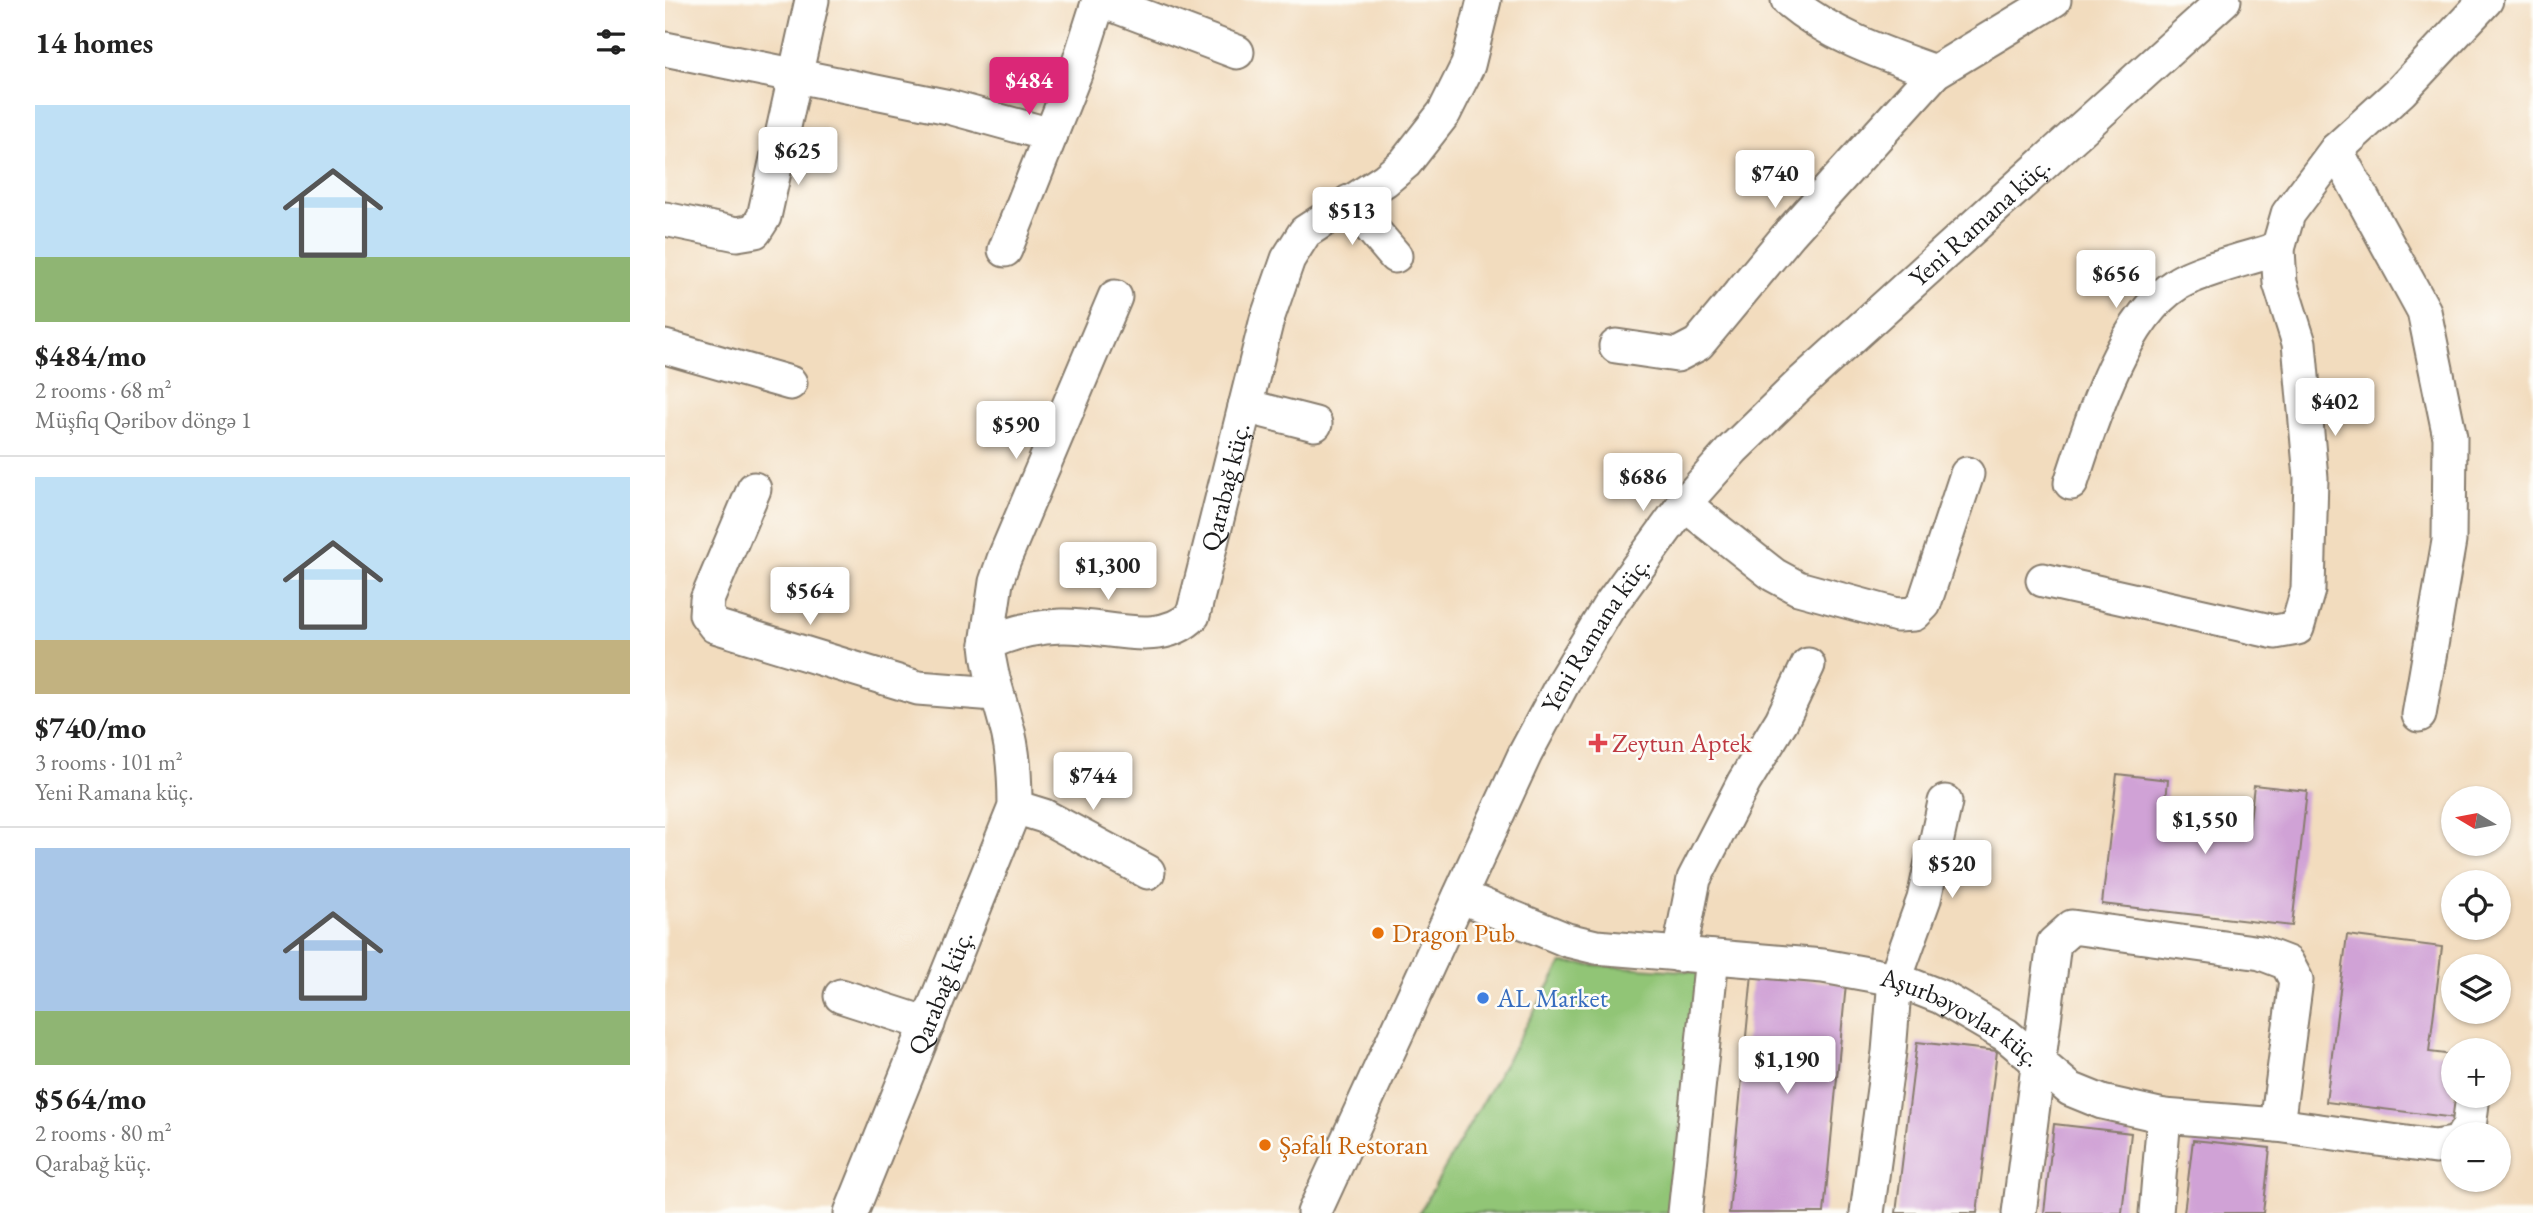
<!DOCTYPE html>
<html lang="en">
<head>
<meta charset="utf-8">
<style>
	body { margin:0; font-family:"EB Garamond",serif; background:#f6f6f6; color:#222; height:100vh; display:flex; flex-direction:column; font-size:26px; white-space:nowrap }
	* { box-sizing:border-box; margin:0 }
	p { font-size:23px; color:#767676 }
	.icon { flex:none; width:38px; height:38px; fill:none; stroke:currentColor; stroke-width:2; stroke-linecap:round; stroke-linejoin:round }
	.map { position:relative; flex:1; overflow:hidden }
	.sheet { display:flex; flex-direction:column; background:#fff; width:665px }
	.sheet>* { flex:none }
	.needle { width:46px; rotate:280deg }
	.buttons { position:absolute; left:1776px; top:786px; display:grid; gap:14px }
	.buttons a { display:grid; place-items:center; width:70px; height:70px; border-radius:50%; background:#fff; box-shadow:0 2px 5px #0004; font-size:35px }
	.price { position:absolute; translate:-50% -60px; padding:0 16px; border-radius:7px; background:#fff; color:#222; font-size:23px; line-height:46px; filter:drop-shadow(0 2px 4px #0008) }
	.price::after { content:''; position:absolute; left:50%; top:42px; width:21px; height:16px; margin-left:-10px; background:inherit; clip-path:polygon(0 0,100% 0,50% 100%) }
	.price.on { background:#db2777; color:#fff }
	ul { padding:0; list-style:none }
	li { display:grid; align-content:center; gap:14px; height:371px; padding:0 35px }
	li+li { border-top:2px solid #e0e0e0 }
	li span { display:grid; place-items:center; height:217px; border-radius:0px; color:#555 }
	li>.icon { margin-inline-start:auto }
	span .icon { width:126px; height:126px; fill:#fffc; stroke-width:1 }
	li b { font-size:30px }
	h2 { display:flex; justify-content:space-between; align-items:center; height:84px; padding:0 35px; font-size:30px }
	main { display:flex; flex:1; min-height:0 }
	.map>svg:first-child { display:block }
</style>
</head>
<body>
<main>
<section class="sheet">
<h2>14 homes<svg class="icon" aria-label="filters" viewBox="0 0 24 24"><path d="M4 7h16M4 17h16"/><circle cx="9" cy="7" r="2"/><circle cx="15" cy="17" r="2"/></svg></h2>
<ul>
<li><span style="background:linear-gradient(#bfe0f5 70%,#8fb573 0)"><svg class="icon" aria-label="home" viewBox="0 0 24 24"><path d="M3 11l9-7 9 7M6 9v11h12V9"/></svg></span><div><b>$484/mo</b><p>2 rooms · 68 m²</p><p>Müşfiq Qəribov döngə 1</p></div></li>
<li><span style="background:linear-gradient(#bfe0f5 75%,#c2b280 0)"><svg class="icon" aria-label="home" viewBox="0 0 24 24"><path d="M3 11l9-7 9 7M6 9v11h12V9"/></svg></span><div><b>$740/mo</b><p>3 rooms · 101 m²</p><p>Yeni Ramana küç.</p></div></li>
<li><span style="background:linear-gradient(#a9c7e8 75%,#8fb573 0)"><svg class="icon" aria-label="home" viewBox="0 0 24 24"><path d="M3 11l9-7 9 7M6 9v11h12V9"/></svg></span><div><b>$564/mo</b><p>2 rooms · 80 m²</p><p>Qarabağ küç.</p></div></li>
</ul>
</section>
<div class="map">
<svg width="1868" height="1213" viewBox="0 0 1868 1213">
	<rect width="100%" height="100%" fill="#fdfcf7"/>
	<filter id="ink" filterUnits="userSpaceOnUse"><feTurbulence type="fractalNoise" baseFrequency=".0143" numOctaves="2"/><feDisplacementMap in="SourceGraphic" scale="14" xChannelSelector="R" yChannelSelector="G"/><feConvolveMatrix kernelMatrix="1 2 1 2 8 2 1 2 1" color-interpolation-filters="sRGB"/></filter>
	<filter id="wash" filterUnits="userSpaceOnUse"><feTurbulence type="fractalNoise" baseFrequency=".00686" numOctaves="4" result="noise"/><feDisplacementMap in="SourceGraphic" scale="28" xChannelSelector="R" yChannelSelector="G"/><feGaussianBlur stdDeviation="1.57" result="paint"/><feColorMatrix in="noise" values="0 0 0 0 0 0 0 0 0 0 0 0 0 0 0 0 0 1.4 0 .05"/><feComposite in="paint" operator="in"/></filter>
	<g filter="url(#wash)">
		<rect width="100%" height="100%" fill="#f2dcbe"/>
		<path fill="#91c576" stroke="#567049" stroke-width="2" d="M897,963L1035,972L1005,1213H754Z"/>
		<g id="blocks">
			<path fill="#d0a2d6" d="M1452,774L1503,780L1499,819L1584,829L1589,785L1642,791L1627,926L1437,904Z
				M1682,935L1777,947L1764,1052L1788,1055V1096H1793L1790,1118L1661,1102Z
				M1087,974L1181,984L1159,1213H1064Z
				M1252,1042L1332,1051L1312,1213H1231Z
				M1389,1124L1466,1133L1457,1213H1379Z
				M1528,1140L1605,1148L1598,1213H1519Z"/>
		</g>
	</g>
	<g filter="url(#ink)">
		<use href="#blocks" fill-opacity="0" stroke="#877c6d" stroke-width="2"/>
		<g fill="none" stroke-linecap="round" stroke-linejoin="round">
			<g stroke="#877c6d" stroke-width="37">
				<g id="minor">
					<path d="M435,0L572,52"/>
					<path d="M1123,0C1166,36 1217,53 1270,72"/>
					<path d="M0,49L284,107L386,135"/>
					<path d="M1671,150L1759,311L1785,437L1784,541L1754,715"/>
					<path d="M684,202L730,256"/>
					<path d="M0,219L72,234L90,231L99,217L147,0"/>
					<path d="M340,250L413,66L434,0"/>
					<path d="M951,346L1012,355L1033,344L1125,233L1270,72L1389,0"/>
					<path d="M0,347L125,383"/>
					<path d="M580,406L650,424"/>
					<path d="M1406,483C1425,425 1457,318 1512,284C1531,271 1588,257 1613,249"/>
					<path d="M89,489L42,600L41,614L50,626L253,688L330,694"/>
					<path d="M1019,504L1109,575L1133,588L1232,615L1249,614L1259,604L1302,474"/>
					<path d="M1378,580L1610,632L1632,628L1643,590L1646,478L1634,343L1615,283L1613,249L1623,214L1671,150L1736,91L1821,0"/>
					<path d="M322,644L331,582L339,559L450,297"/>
					<path d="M350,807L379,816L483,872"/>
					<path id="s1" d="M795,896L902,940L931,947L1158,966L1230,979L1276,997L1341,1035L1405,1089L1437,1102L1499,1116L1612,1125L1770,1147L1788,1144"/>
					<path d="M1014,955L1029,879L1079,782L1117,720L1143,665"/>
					<path d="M176,996L263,1024"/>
					<path d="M1799,1134L1804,1127L1808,1096"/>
					<path id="s2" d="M186,1213L350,807C350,779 349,751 341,724C334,696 324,673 322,644C346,632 370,627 396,626C439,624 495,649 528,615L602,319L623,259L640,232L720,180L740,163L779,113L803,65L819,0"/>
					<path id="s3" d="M649,1213L860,754L900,679L943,608L1019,504L1068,449L1135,384L1559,0"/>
					<path d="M1020,1213L1047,957"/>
					<path d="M1202,1213L1224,1052L1230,979L1259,899L1280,802"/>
					<path d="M1354,1213L1389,943L1407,927L1596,953L1622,963L1631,980L1612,1125"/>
					<path d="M1491,1213L1499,1116"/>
				</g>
			</g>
			<use href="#minor" stroke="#fff" stroke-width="33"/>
		</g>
	</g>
	<path fill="#e0444e" stroke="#fdfcf7" stroke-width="2.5" d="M929.5 732.5h7v7h7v7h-7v7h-7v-7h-7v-7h7z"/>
	<g fill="#e8710a" stroke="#fdfcf7" stroke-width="2.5">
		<circle cx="713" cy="933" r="7"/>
		<circle cx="600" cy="1145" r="7"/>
	</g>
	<circle fill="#3f7fe0" stroke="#fdfcf7" stroke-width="2.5" cx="818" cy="998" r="7"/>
	<g text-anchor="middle" stroke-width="5" stroke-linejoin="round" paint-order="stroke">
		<g font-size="26" fill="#1c1c1c" stroke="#fdfcf7">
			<text dy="9" stroke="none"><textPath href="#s3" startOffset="1211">Yeni Ramana küç.</textPath></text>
			<text dy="9" stroke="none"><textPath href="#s2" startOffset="950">Qarabağ küç.</textPath></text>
			<text dy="9" stroke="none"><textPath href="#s3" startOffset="644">Yeni Ramana küç.</textPath></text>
			<text dy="9" stroke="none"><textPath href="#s2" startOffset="238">Qarabağ küç.</textPath></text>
			<text dy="9" stroke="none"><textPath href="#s1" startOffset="522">Aşurbəyovlar küç.</textPath></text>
		</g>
		<g font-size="26" fill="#be3a42" stroke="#fdfcf7" text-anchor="start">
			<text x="947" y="752">Zeytun Aptek</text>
		</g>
		<g font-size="26" fill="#c56008" stroke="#fdfcf7" text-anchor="start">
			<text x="727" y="942">Dragon Pub</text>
			<text x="614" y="1154">Şəfalı Restoran</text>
		</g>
		<g font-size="26" fill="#366cbe" stroke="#fdfcf7" text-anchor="start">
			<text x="832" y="1007">AL Market</text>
		</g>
	</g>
</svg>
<div class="buttons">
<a><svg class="needle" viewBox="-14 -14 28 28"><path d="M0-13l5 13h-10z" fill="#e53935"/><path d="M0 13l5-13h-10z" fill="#767676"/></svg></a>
<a><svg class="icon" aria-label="locate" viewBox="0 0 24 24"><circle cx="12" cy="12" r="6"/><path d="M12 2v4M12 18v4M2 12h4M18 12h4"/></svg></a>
<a><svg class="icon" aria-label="layers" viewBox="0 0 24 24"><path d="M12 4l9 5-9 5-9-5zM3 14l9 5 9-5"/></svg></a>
<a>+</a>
<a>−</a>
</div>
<b class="price on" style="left:364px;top:117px">$484</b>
<b class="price" style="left:133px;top:187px">$625</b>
<b class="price" style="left:1110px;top:210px">$740</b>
<b class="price" style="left:687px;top:247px">$513</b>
<b class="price" style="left:1451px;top:310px">$656</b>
<b class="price" style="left:1670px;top:438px">$402</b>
<b class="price" style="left:351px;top:461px">$590</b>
<b class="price" style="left:978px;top:513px">$686</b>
<b class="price" style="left:443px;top:602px">$1,300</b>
<b class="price" style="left:145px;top:627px">$564</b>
<b class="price" style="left:428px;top:812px">$744</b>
<b class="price" style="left:1540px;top:856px">$1,550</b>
<b class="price" style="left:1287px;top:900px">$520</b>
<b class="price" style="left:1122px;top:1096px">$1,190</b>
</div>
</main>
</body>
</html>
